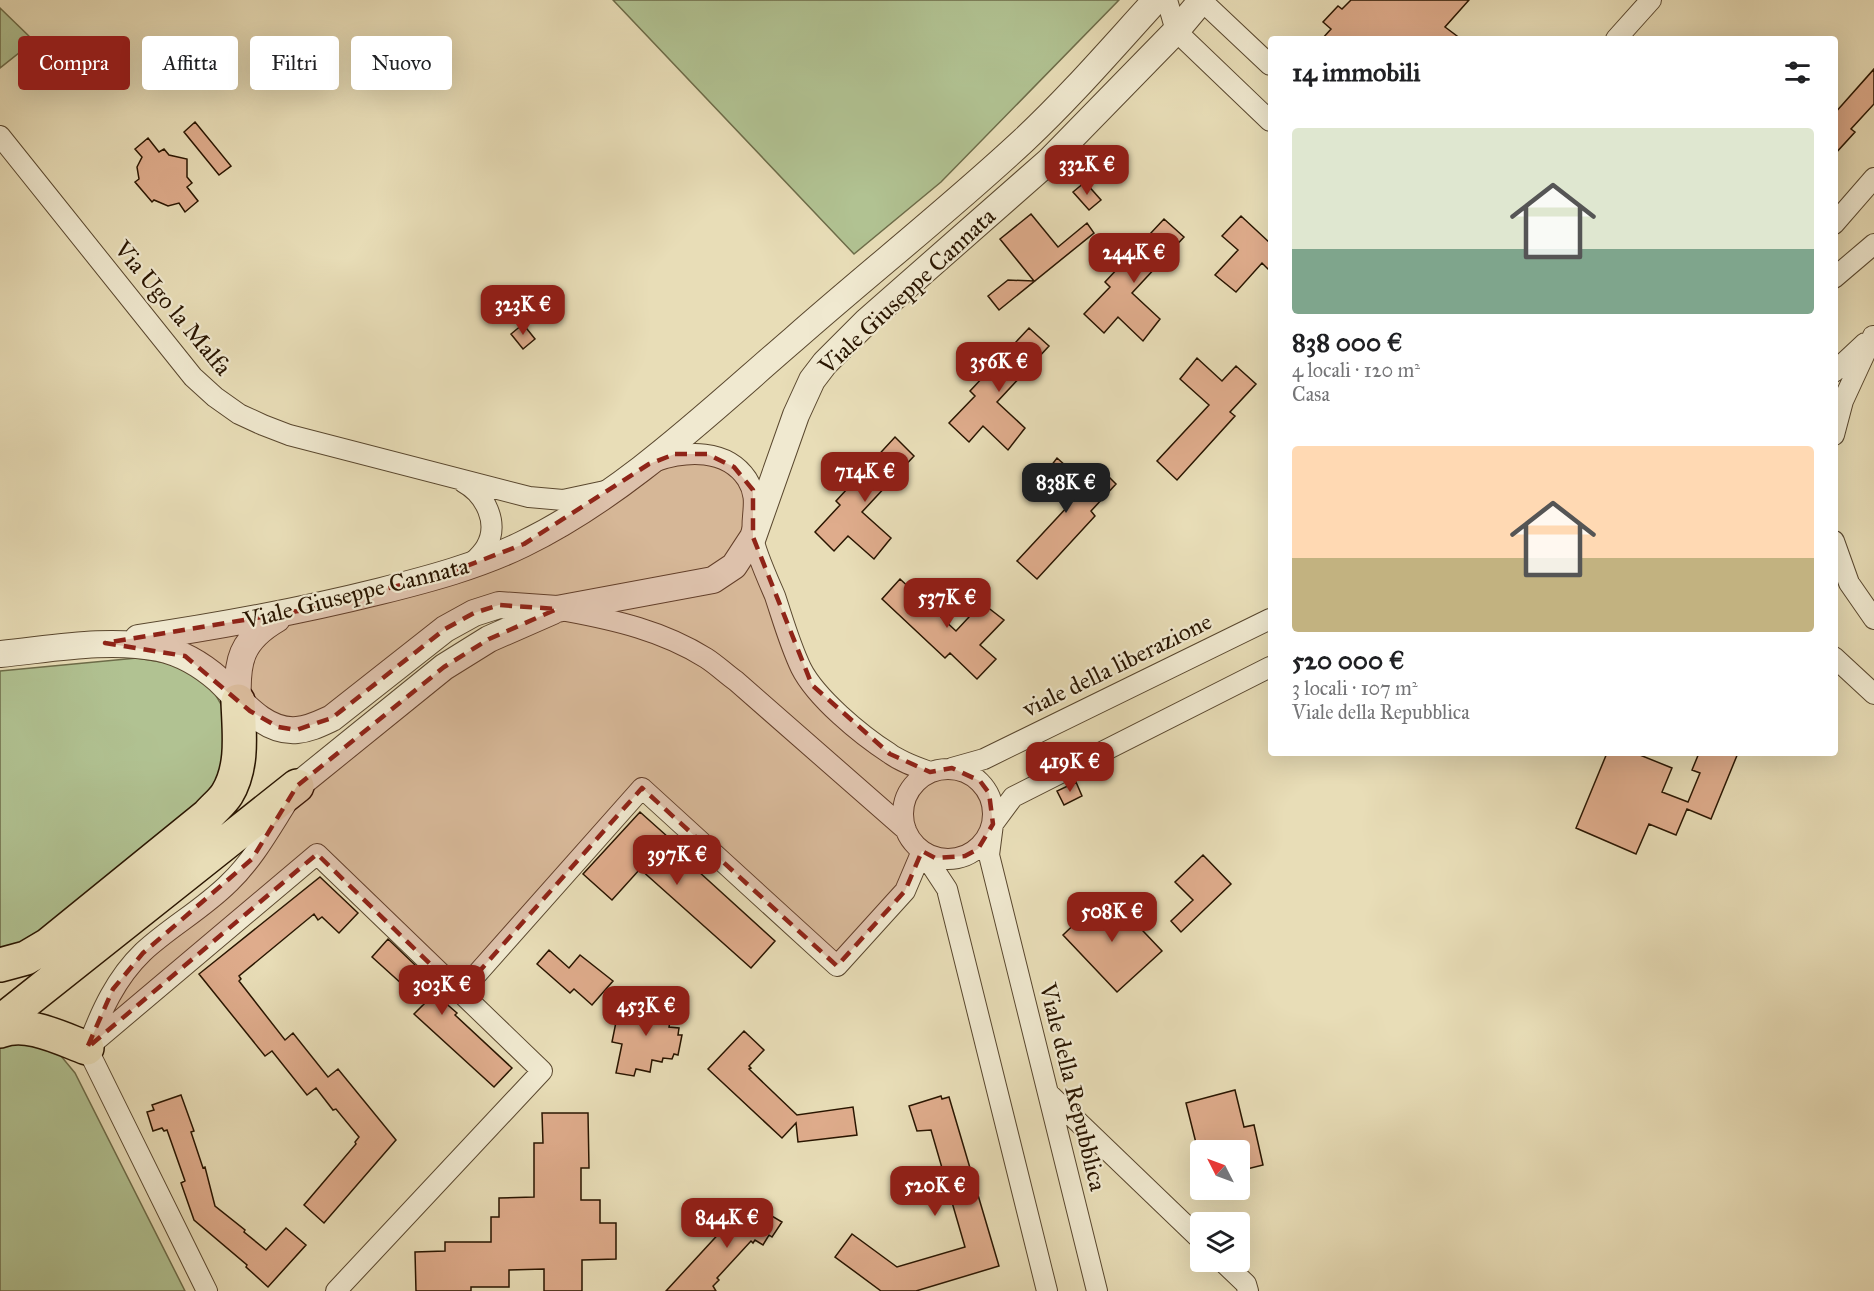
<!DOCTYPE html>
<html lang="it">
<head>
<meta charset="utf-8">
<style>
	body { margin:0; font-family:"IM FELL Great Primer",serif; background:#f2f2f2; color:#202124; height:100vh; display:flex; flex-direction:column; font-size:22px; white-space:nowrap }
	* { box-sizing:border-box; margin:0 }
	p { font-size:20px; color:#757577 }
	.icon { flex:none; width:33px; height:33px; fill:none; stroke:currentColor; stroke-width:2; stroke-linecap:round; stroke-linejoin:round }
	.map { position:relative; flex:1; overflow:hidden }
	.panel { position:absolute; left:1268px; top:36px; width:570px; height:720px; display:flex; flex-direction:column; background:#fff; border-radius:6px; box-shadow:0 6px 24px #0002 }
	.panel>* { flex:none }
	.guide { position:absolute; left:18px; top:36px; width:570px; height:54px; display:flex; gap:12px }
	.needle { width:39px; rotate:312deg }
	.buttons { position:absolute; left:1190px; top:1140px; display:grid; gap:12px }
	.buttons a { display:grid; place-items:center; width:60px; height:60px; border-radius:6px; background:#fff; box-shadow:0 6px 24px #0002; font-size:30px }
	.price { position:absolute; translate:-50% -51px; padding:0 14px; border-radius:12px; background:#8f2418; color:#fff; font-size:20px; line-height:39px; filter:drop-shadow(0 2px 3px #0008) }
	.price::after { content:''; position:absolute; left:50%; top:36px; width:18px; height:14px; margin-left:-9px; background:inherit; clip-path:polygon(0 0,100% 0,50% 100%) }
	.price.current { background:#222; color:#fff }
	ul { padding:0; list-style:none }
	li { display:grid; align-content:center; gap:12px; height:318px; padding:0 24px }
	li span { display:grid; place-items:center; height:186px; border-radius:6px; color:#555 }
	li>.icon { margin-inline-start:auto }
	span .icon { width:108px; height:108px; fill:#fffc; stroke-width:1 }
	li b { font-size:26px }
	h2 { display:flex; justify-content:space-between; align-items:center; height:72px; padding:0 24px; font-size:26px }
	.pill { padding:0 21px; border-radius:6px; background:#fff; box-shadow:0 6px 24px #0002; font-size:21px; line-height:54px }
	.pill.current { background:#8f2418; color:#fff }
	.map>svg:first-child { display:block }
</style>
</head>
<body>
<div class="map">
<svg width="1874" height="1291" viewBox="0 0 1874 1291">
	<rect width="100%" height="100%" fill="#e8ddb7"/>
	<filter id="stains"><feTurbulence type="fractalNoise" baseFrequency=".00333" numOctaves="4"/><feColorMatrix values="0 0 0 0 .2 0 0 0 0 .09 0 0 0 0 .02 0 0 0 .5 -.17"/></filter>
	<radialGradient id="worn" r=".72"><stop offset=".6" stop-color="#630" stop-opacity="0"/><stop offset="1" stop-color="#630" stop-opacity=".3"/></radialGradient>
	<path fill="#b1c292" stroke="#6d6c49" stroke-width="1.5" d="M613,0H1119L941,182L854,254Z
		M0,8L34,41L0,68Z
		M137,658L179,665L211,687L231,722L221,785L40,942L0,958V671Z
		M0,1040L45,1043L61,1056L75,1073L185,1291H0Z"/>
	<path fill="#dfac8c" stroke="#291500" stroke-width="1.5" d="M1351,0H1469L1445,27L1461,39H1322L1331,29L1323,22L1338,6L1342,9Z
		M1874,69V104L1851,129L1855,132L1834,155V114Z
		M195,122L231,166L219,175L184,132Z
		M148,138L159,152L164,149L169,155L187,159V177L192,183L187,187L198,201L185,212L179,203L168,206L154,200L152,202L135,182L139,179L137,167L142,157L135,149Z
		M1085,182L1101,200L1089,210L1073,192Z
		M1031,214L1058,247L1087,223L1094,233L999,310L988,296L1008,280L1034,281L1000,239Z
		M1241,216L1270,243V271L1262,263L1236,292L1215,275L1238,250L1222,236Z
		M1164,219L1184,237L1132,293L1160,319L1143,341L1118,317L1104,333L1084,314L1110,287L1105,282Z
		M517,295L534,315L523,325L506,305Z
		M523,324L535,339L523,349L511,334Z
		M1029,328L1049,346L997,402L1025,428L1008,450L983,426L969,442L949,423L975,396L970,391Z
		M1197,358L1222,381L1236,366L1256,384L1230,412L1235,416L1177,480L1157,461L1209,405L1180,379Z
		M895,437L914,456L862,512L891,538L874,559L848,536L834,551L815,532L840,505L836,501Z
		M1057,458L1083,481L1097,465L1116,484L1091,511L1095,516L1037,579L1017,561L1069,505L1041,479Z
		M900,579L956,631L982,603L1004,620L980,645L996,659L977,679L950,653L945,658L882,599Z
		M1607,753H1635L1672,768L1662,792L1688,802L1700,773L1692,770L1699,753H1738L1711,819L1687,809L1676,835L1649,824L1636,854L1576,828Z
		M1076,782L1082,796L1064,805L1057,791Z
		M640,812L668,837L665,841L775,941L751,968L640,869L612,900L583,874Z
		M1203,855L1231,884L1181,932L1171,921L1193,900L1175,882Z
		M320,877L358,913L339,933L322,917L318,920L314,914L239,976L241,979L239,981L285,1040L293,1033L328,1077L338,1069L396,1140L324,1223L304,1205L356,1144L355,1142L359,1137L336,1109L333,1110L316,1088L307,1095L272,1051L265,1056L199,974Z
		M1107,893L1162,951L1117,992L1063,935Z
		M388,939L439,988L434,993L457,1013L455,1015L512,1068L494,1087L414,1014L424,1004L372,957Z
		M549,950L569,968L580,955L613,981L592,1005L574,989L570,993L537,964Z
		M645,990L666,994L661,1020L670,1022L669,1027L679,1028L678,1035H682L678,1055L674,1054L672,1059L663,1058L662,1062L652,1060L650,1072L636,1069L634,1076L616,1073L622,1044L612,1042L616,1022L628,1024L630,1014L640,1016Z
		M744,1031L764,1050L749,1066L751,1068L749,1069L797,1115L853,1107L857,1135L798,1142L796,1123L782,1138L708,1069Z
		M1235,1090L1244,1127L1254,1125L1263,1165L1239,1171V1150H1207L1205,1141L1196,1143L1186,1103Z
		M181,1095L194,1131L191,1132L203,1168L205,1167L215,1206L245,1230L244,1232L266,1250L286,1228L306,1245L268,1287L246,1267L247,1265L194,1220L181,1183L185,1181L167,1130L164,1131L162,1128L153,1131L147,1112L154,1110L152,1105Z
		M941,1096L942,1099L949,1097L999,1266L916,1291H881L835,1257L852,1234L897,1267L965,1247L931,1130L917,1131L909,1106Z
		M542,1113H588L589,1168H581V1200H600V1223H616V1259L582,1260V1291H544V1269L509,1270V1287H471V1291H416L415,1252L445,1251V1242H491V1217H499V1198L534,1197V1143H543Z
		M748,1202L782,1222L772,1237L769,1235L763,1245L755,1240L753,1243L751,1241L717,1278L719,1280L713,1286L716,1291H666Z"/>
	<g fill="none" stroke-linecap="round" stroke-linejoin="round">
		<g stroke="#59472e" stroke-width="22">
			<path id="minor" d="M1167,0L1176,31L1270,121
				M1201,0L1270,65
				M1616,39L1651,0
				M0,136L193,377L215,397L239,414L263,425L289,435L529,497L563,500L605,491
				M1834,224L1874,178
				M1834,278L1874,244
				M1834,372L1865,343
				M1834,435L1843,401L1873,336
				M656,461C686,451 726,448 747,479C760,500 750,514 753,536C754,549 769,582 775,596C783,620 790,645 801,668C816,698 861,735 889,753C901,762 916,767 930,772
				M463,482C485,494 500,523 486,547C482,554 476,559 470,565
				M1834,541L1849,583L1874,619
				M566,611C615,620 663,631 706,658C717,665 726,674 736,681L906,830
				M1834,657L1874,694
				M952,768L984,759L1270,619
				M903 814a45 45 0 1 1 90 0a45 45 0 1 1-90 0Z
				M922,851L947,889L1047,1291
				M460,993L642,788L837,966L905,891L922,851
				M88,1046C101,1011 116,978 143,952C170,927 203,909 229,883C252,861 268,833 285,806
				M87,1048L317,854L542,1071L336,1291
				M87,1048L207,1291
				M1048,1093L1200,1239
				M1223,1262L1246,1284L1248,1291
				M1097,1291L989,855L993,824L1013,797L1270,667"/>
		</g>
		<g stroke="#59472e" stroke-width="28">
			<path id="tertiary" d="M138,638C220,626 301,611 381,591C429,579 478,566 523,544C624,495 709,412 794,339C870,272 950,209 1024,140C1071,96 1113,47 1156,0
				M0,654C52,649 107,638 159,648C182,653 202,665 219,680C240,700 264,733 297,730C310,729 321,723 332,718L445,629L474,613L499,605L557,609L713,580L734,566L753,537L796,415L812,380L825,363L867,321L1049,161L1176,31L1202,0
				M238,701C236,661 241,640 277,619
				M297,786L444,667L489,639L553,611"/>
		</g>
		<g stroke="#291500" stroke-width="36">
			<path id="trunk" d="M0,965L26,958L48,945L208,815C214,808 222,802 227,794C244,766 239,732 238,701
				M0,1022L297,786
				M0,1031C27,1020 62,1039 87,1048"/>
		</g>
		<use href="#minor" stroke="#f0e9d0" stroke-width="20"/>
		<use href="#tertiary" stroke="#f0e9d0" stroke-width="26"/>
		<use href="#trunk" stroke="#e8ddb7" stroke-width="33"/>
	</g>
	<path fill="#8f2418" fill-opacity="0.2" stroke="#8f2418" stroke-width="4.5" stroke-dasharray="12 8" stroke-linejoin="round" d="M675,454H707L734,467L753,490V537L812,685L890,754L930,772L952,768L980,781L989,793L993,824L978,849L965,856L935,858L922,851L905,891L837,966L642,788L460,993L317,854L87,1048L113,989L143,953L252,859L297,786L444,667L489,639L557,609L499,605L474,613L445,629L332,718L296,730L278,727L250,711L185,656L105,643L298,611L448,573L524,544L649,464Z"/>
	<g text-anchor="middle" stroke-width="4.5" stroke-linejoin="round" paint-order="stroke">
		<g font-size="24" fill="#291500" stroke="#f0e9d0">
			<text transform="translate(907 291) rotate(-43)" y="8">Viale Giuseppe Cannata</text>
			<text transform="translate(173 308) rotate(50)" y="8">Via Ugo la Malfa</text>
			<text transform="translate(356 593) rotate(-14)" y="8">Viale Giuseppe Cannata</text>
			<text transform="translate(1117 665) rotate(-26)" y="8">viale della liberazione</text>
			<text transform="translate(1073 1087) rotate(76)" y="8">Viale della Repubblica</text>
		</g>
	</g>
	<rect width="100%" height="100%" filter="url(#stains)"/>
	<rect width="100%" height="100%" fill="url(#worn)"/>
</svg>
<div class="buttons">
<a><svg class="needle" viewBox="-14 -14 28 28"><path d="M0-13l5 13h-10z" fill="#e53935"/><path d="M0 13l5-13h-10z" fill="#757577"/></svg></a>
<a><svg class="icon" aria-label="layers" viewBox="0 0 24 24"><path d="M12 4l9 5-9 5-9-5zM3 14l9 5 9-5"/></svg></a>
</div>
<b class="price" style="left:1087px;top:196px">332K €</b>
<b class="price" style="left:1134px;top:284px">244K €</b>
<b class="price" style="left:523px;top:336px">323K €</b>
<b class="price" style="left:999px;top:393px">356K €</b>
<b class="price" style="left:865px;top:503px">714K €</b>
<b class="price current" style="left:1066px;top:514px">838K €</b>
<b class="price" style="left:947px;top:629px">537K €</b>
<b class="price" style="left:1070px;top:793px">419K €</b>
<b class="price" style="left:677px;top:886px">397K €</b>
<b class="price" style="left:1112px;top:943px">508K €</b>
<b class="price" style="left:442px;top:1016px">303K €</b>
<b class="price" style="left:646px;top:1037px">453K €</b>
<b class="price" style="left:935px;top:1217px">520K €</b>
<b class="price" style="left:727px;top:1249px">844K €</b>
<div class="guide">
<a class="pill current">Compra</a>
<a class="pill">Affitta</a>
<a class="pill">Filtri</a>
<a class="pill">Nuovo</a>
</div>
<section class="panel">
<h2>14 immobili<svg class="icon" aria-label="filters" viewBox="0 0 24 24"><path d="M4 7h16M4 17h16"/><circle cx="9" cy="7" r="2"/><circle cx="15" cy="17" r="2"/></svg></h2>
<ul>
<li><span style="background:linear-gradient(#dfe7d0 65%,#7fa58c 0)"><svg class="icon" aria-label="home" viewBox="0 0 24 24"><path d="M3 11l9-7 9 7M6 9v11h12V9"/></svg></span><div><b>838 000 €</b><p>4 locali · 120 m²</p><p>Casa</p></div></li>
<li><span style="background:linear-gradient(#ffd9b3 60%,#c2b280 0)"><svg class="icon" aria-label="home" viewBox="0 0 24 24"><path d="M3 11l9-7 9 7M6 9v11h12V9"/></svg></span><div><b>520 000 €</b><p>3 locali · 107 m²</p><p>Viale della Repubblica</p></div></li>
</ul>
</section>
</div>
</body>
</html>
